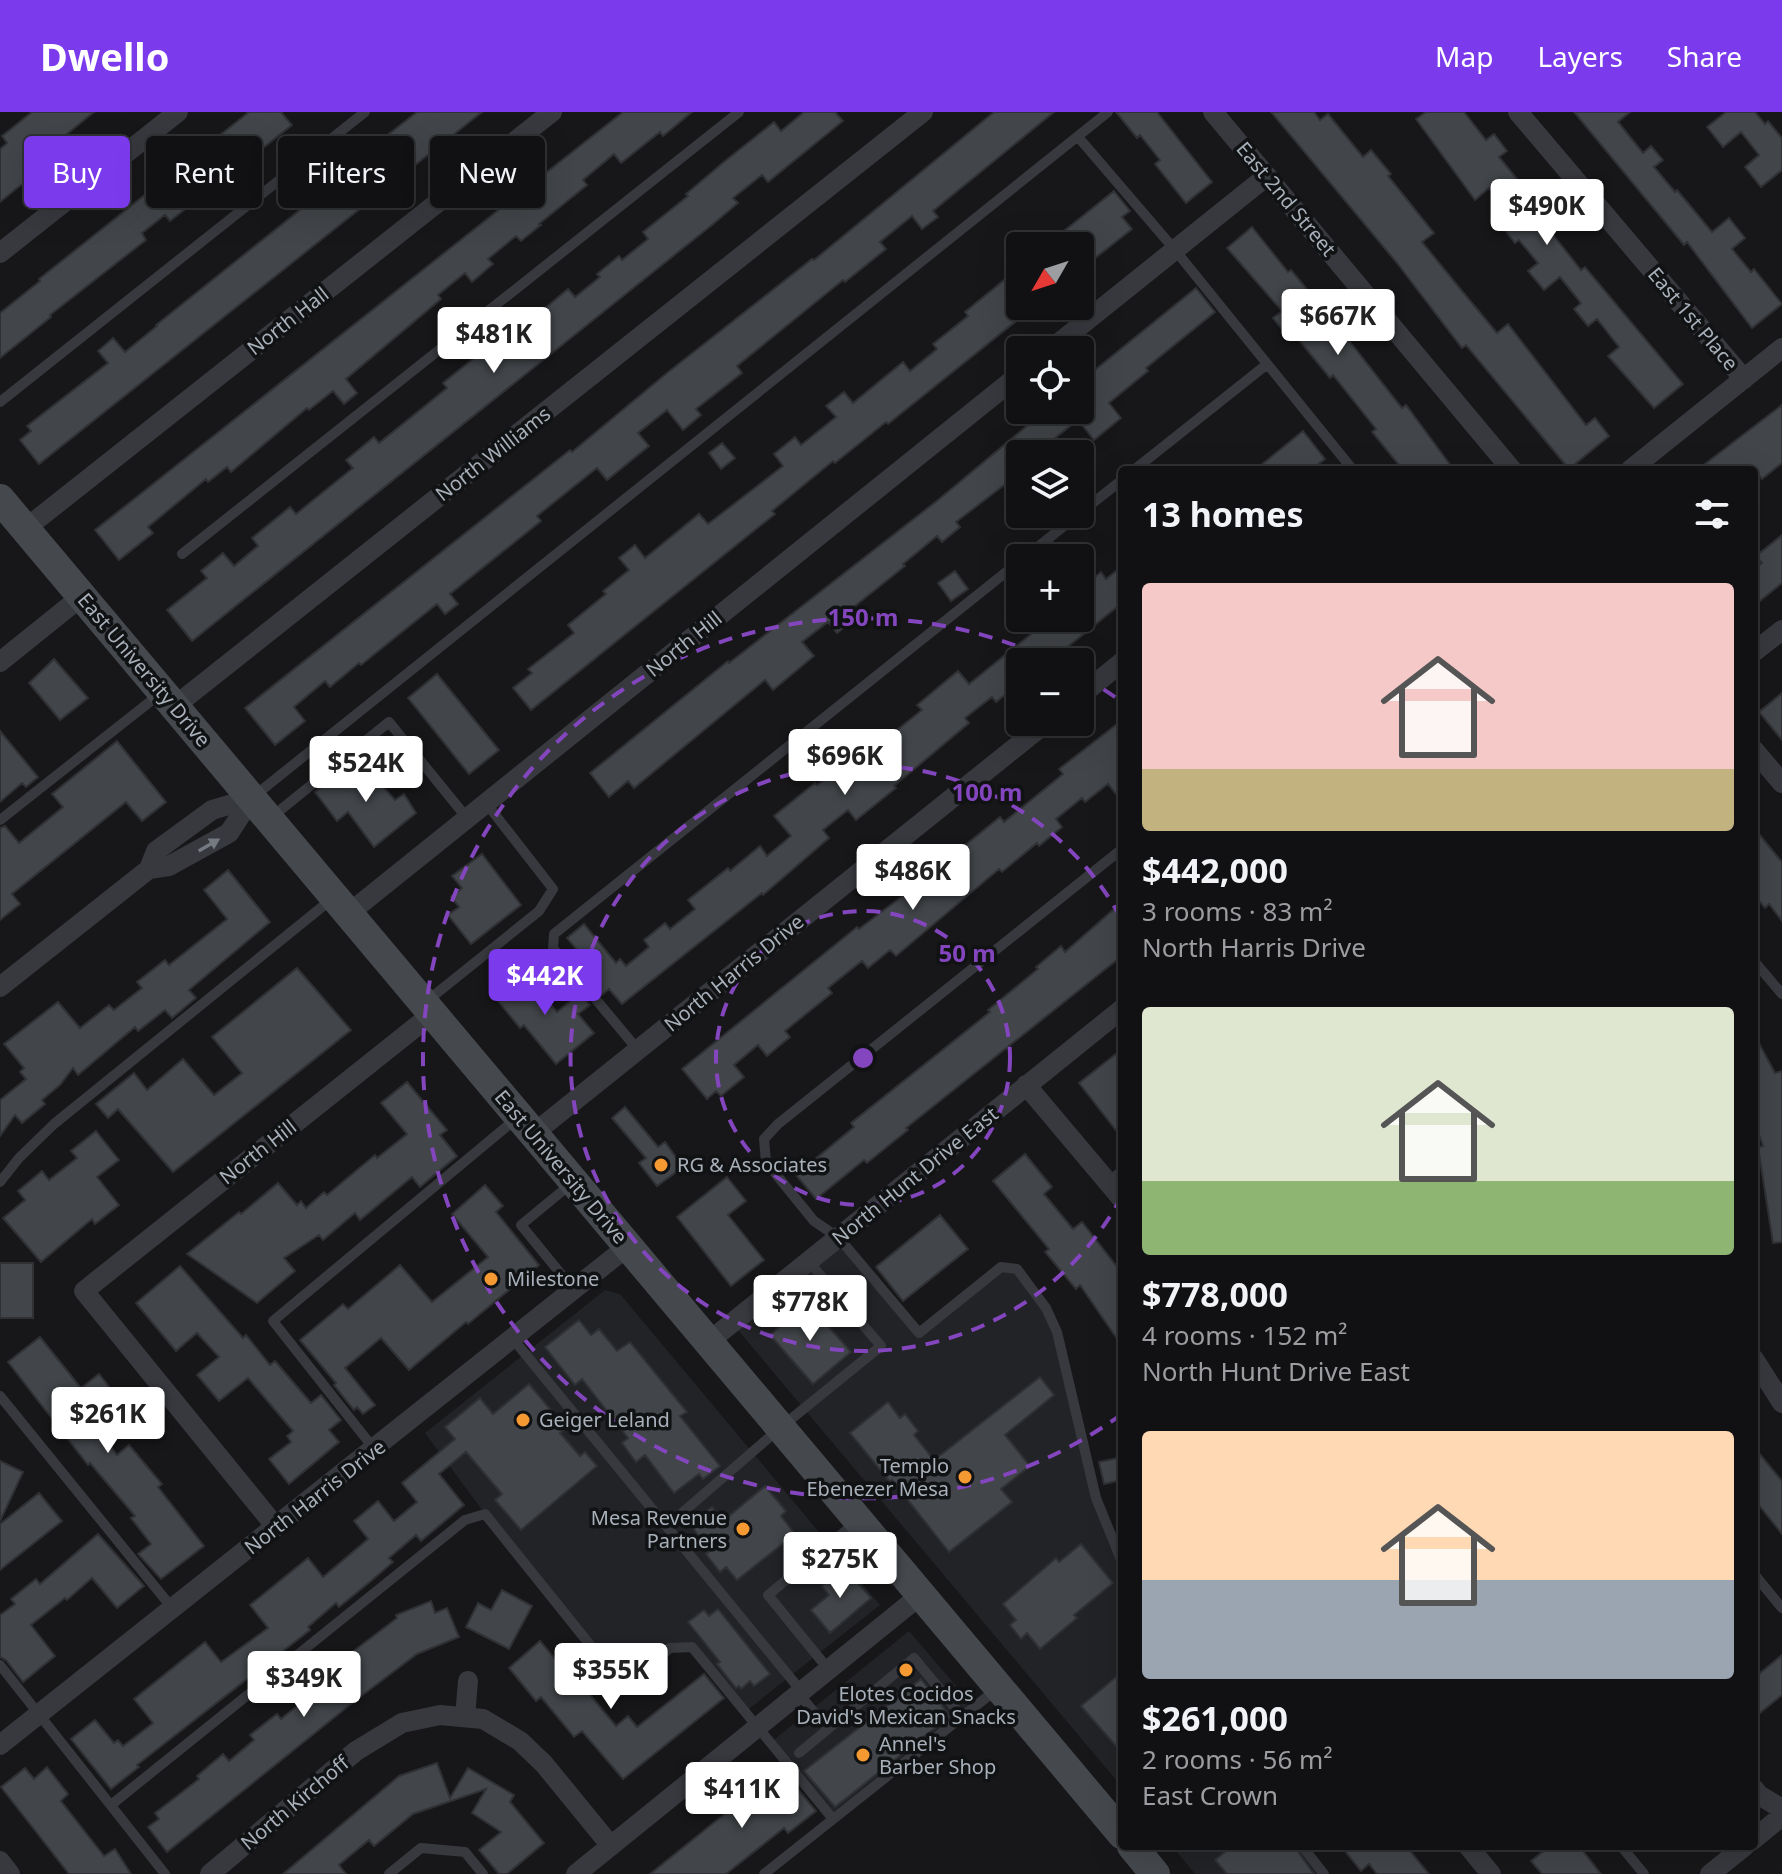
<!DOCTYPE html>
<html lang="en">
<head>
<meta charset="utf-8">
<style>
	body { margin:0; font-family:"Noto Sans",sans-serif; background:#1a1a1c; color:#f1f3f6; height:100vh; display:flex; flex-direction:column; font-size:30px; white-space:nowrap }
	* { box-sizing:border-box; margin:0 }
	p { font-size:26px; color:#9c9da0 }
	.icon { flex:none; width:44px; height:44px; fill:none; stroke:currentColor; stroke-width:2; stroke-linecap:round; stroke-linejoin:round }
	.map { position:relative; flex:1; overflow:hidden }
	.details { position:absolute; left:1118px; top:354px; width:640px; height:1384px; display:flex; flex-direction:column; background:#111113; border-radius:8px; box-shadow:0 8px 32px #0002,0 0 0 2px #303133 }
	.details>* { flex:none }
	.hud { position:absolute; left:24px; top:24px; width:760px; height:72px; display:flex; gap:16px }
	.needle { width:52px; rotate:231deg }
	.fabs { position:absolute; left:1006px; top:120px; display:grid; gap:16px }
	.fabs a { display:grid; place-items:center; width:88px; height:88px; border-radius:8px; background:#111113; box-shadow:0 8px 32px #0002,0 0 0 2px #303133; font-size:40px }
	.price { position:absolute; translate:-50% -68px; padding:0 18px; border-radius:8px; background:#fff; color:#222; font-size:26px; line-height:52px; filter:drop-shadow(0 2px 4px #0008) }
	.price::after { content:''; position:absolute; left:50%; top:48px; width:24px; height:18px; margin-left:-12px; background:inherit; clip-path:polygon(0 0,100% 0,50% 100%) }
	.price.on { background:#7c3aed; color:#fff }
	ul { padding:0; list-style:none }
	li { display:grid; align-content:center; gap:16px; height:424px; padding:0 24px }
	li span { display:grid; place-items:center; height:248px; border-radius:8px; color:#555 }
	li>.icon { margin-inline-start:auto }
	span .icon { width:144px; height:144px; fill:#fffc; stroke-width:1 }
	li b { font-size:34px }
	h2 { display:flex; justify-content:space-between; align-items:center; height:96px; padding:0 24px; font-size:34px }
	.chip { padding:0 28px; border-radius:8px; background:#111113; box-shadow:0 8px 32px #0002,0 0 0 2px #303133; font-size:28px; line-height:72px }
	.chip.on { background:#7c3aed; color:#fff }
	header { display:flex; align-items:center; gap:48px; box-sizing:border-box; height:112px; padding:0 40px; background:#7c3aed; color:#fff }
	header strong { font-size:38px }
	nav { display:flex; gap:44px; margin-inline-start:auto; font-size:28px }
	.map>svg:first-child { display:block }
</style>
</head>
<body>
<header>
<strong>Dwello</strong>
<nav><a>Map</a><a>Layers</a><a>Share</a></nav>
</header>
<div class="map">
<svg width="1782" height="1762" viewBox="0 0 1782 1762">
	<rect width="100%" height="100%" fill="#171719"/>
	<path fill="#222326" d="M839,1126L919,1221L1001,1155L1017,1157L1046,1196L1096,1386L1122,1450V1675L732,1211Z
		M605,1178L620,1182L880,1493L745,1600L692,1535L670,1536L634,1565L615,1564L485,1402L425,1321Z
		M909,1519L974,1595L833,1707L770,1631Z
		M1172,1734H1302L1324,1762H1195Z"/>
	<path fill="#424549" stroke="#303135" stroke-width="2" d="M32,0H94L62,26L69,34L0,90V37L7,31L2,24Z
		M249,0H281L292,13L170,109L165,103L142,121L146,128L50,203L51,205L0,246V201L40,169L39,167Z
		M417,0H482L39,352L20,328L31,319L27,314L108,251L98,239L113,226L125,240L157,214L156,213L301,97L292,86L324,59L331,67Z
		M623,0H692L663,24L660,20L621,51L614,42L583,68L587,73L539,112L541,113L521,129L516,124L488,147L493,152L472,170L465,161L438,183L441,187L346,267L357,281L344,292L333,279L309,298L307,296L231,360L227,355L208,370L206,367L148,415L153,421L119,448L95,418L511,88V70L520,81Z
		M804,0H835L843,9L768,70L762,63L733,86L738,91L712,113L192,529L167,498L207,466L201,459L223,441L234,454L258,434L252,426L290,395L296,402L353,356L346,348L374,325L379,331L447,276L443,271L484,238L488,244L568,177L575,185L600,165L597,162L619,144L622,148L648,127L643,120L688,84L686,82L725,49L774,10L781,19Z
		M994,0H1054L933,99L938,105L922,117L912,104L880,130L886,137L845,170L843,168L737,254L742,261L696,297L701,303L683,318L667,298L638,321L649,334L607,368L597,356L537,404L541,409L450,482L458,492L445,502L437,492L361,553L359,551L330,575L325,569L294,595L305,609L275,633L245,596L517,380L570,338L572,340L667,261L812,147L814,148Z
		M1116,0H1157L1212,70L1186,91L1155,52L1160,48L1140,23L1137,26Z
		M1271,0H1314L1320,8L1328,2L1363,45L1371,38L1391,62L1388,64L1434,121L1422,130L1462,179L1497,221L1508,212L1586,313L1595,306L1609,324L1569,357L1466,233L1462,236L1397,151Z
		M1426,0H1464L1486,28L1494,22L1507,39L1499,45L1548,105L1542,109L1581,158L1585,155L1683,272L1654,296L1608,244L1619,235L1597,207L1588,214L1574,197L1581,191L1560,165L1544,178L1528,159L1538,151L1519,128L1515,131L1501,113L1511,104L1489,76L1475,88L1416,7Z
		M1574,0H1630L1618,10L1643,41L1651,34L1663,48L1654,55L1675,80L1677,78L1712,120L1729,106L1745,126L1732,137L1751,160L1754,157L1782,192L1752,216L1687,130L1684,133Z
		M1726,0H1755L1765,12L1768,9L1782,26V58L1761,75L1745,55L1759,43L1741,20L1723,35L1707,15Z
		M1114,79L1130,99L1122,105L1132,117L1080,158V134H1045Z
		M1252,115L1288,160L1291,158L1332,207L1402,296L1406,293L1454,358H1403L1372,320L1376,317L1333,263L1330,266L1294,222L1289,226L1273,206L1282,199L1227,136Z
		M1020,155V194H1035L888,312L886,310L835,351L833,349L772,399L775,402L531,598L513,576L532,561L528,557L574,521L568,513L606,482L603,479L629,458L619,446L635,433L645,446L699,402L708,412L783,354L774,342L795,325L801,333L836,305L826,294L844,280L853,291L903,250L910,259L937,237L933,232L968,204L965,200Z
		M1196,176L1215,200L1146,256L1148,259L1109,291L1121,306L1094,328L1078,308L1054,327L1057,331L1043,342H1020V361L956,410L960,415L942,430L937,424L903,452L905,454L855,494L861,502L837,521L828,510L802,530L814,544L773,578L765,568L634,676L628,669L609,685L590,661L728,549L729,551L938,388L1046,298H1080V270Z
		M1782,293V351L1762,367L1755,358H1697Z
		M1303,319L1325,347L1311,358H1255Z
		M722,331L735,346L721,357L709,341Z
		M1782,423V471L1754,494V457L1762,451L1756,444Z
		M1122,454V491L1049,550H1020V571L996,590L992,585L965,606L969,611L894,674L896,676L856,708L848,698L823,718L829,726L763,783L762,781L622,892L609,877L602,883L592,871L599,865L567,826L584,812L616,851L620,847L626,854L649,835L644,828L665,811L670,817L695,797L688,788L728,756L730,759L760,734L767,744L791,724L774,704L815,671L817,673L864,636L868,641L922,598L917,593L958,559L969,572L1051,506H1080V477L1101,460L1106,467Z
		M955,459L968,477L951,489L938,471Z
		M54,547L88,586L60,608L29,571Z
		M437,562L499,638L469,662L408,586Z
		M1782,581V628L1759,600Z
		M1122,608V690L1108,672L1085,690L1082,686L1056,707L1062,715L1039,734L1037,731L1002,760L999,757L896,844L890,838L868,856L862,849L828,876L832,881L785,919L790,925L767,944L758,933L734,953L744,965L721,984L716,979L707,987L682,957L857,815L859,817L905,782L1000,705L1004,710L1063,662L1059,657Z
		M0,619L38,665L26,675L22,671L0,690Z
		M117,629L166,690L142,709L126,690L12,782L20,792L0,808V716L5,714L19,731L63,695L52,682Z
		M363,652L395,688L404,682L416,701L374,735L348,700L337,709L315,680L333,666L341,671Z
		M1754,716L1782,750V809L1769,792L1765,796L1754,782Z
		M482,742L521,793L471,832L448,803L459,795L451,785L462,776L452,764Z
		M228,758L270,810L189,878L196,886L172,906L165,898L138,919L135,915L78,963L73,956L60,973L42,988L45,992L22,1011L15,1003L0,1024V988L26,967L20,960L24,956L4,932L58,890L80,916L109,893L114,898L142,876L137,870L165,848L169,853L227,807L204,778Z
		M1122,790V844L906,1016L908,1018L867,1051L864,1048L816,1087L796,1063L854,1015L851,1011L990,900L988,898L1038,857L1036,855L1061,834L1065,840Z
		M297,856L351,918L173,1060L118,997L108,1006L96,992L134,961L147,978L183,947L214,983L242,961L212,925Z
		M523,859L557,900L580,881L590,893L578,902L594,921L556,952L524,913L520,916L493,883Z
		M1754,922L1775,961L1782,959V1130L1773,1131L1758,1035L1763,1034L1754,1008Z
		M1122,937V1026L1079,971Z
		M407,970L447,1018L440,1023L457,1044L420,1075L412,1065L360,1108L355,1101L323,1128L319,1123L284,1146L295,1159L257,1191L187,1142L239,1100L241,1102L278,1071L297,1093L301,1089L306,1096L324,1080L327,1083L375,1043L377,1046L407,1022L381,991Z
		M625,995L658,1035L665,1030L683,1055L657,1074L639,1051L646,1046L612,1006Z
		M96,1019L119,1048L97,1065L119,1093L95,1112L92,1107L41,1150L3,1106L25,1088L18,1079L42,1059L49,1068L77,1046L71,1039Z
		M1025,1042L1052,1075L1044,1082L1073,1117L1082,1110L1122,1161V1234L1080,1173L1076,1177L1045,1140L1049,1137L993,1069Z
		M727,1065L746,1089L728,1103L764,1148L731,1174L677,1105Z
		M485,1073L503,1094L496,1100L539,1153L468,1212L466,1210L409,1258L381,1226L345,1256L375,1293L363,1302L357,1295L354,1298L334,1273L336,1271L300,1228L343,1192L348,1197L400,1153L432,1190L488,1145L452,1102Z
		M940,1103L968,1137L903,1189L876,1155Z
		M0,1151H33V1206H0Z
		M180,1154L243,1226L246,1223L270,1253L275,1249L311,1291L321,1283L341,1308L329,1318L339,1330L289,1372L269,1347L291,1330L287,1324L293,1319L270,1292L248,1266L219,1289L197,1263L219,1245L197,1221L176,1239L136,1191Z
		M807,1190L851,1240L813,1272L770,1223Z
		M579,1208L591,1223L599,1217L617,1239L630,1230L687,1300L680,1304L720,1354L703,1367L699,1362L674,1381L645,1343L636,1350L622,1331L628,1326L582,1267L575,1273L545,1235Z
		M40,1225L81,1276L99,1262L117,1285L89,1307L117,1343L129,1333L162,1372L158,1375L204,1434L161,1467L138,1442L151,1432L131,1406L135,1404L90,1351L88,1353L8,1250Z
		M1040,1265L1054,1283L1005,1323L1030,1354L1001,1377L1012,1390L949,1440L892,1368L890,1370L850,1321L888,1290L900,1306L905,1302L918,1319L914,1323L934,1348Z
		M529,1272L566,1316L560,1321L580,1344L585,1340L597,1354L521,1418L495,1388L502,1382L466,1340L439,1362L464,1393L421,1429L416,1423L389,1446L393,1450L371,1469L339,1495L336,1491L308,1515L310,1518L137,1653L139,1655L111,1677L71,1627L95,1608L114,1631L118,1628L123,1634L153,1611L134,1587L205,1530L221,1550L268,1516L250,1493L308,1446L323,1465L368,1427L354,1409L378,1389L394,1409L417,1390L402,1371L455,1327L445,1315L480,1286L493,1302Z
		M1754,1335L1782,1369V1422L1754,1387Z
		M1122,1345V1368L1104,1372L1099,1350Z
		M0,1349L23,1360L0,1409Z
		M765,1374L786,1399L781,1404L795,1422L737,1468L726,1455L720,1460L706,1442L711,1438L690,1413L712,1395L723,1409Z
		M39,1381L62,1409L0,1458V1412Z
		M98,1422L144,1474L117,1496L92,1466L67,1488L65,1486L31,1513L55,1544L23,1570L6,1548L0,1545V1503L15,1492L11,1487L36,1467L40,1472Z
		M1081,1432L1113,1471L1074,1503L1077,1506L1040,1537L1027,1521L1021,1527L1010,1513L1016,1508L1003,1492L1056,1446L1059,1450Z
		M844,1455L871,1486L830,1521L811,1498L829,1483L822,1474Z
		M502,1478L532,1494L509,1537L466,1515L478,1491L491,1498Z
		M431,1489L435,1501L447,1496L459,1525L417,1542L356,1588L167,1740L148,1715L159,1707L155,1701L199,1667L197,1664L223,1642L229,1649L254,1628L250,1623L277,1602L281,1607L308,1585L298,1574L318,1558L322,1563L397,1506L396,1503Z
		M718,1497L770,1562L754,1574L750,1569L741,1577L739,1574L736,1576L717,1552L720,1550L688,1510L704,1498L709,1504Z
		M540,1529L574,1569L577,1567L616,1614L628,1604L637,1615L704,1562L724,1586L623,1667L582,1619L574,1625L541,1585L536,1589L509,1556Z
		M1782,1543V1583L1754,1606V1566Z
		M1122,1560V1641L1081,1594Z
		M921,1567L950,1604L835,1695L804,1659Z
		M437,1651L450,1686L468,1656L514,1683L510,1690L544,1731L507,1762H499L479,1738L501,1720L472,1701L486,1677L413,1702L374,1734L369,1728L339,1753L346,1762H283L399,1664Z
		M47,1655L68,1682L61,1689L104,1744L115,1737L131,1762H69L1,1675L25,1656L34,1667Z
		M778,1659L788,1672L791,1669L816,1699L788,1721L784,1716L726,1762H650Z
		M1232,1734H1294L1314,1762H1227L1215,1748Z
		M1341,1734H1406L1429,1762H1377L1369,1752L1361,1759Z
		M1550,1734H1579L1601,1762H1542L1531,1749Z"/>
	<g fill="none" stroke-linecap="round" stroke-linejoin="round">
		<path stroke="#37393e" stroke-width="10" d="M1079,26L1175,138L1353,358
			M0,290L365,0
			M1134,358L1266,253
			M1080,401L1122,368
			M182,442L739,0
			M1024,446L1079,402
			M253,685L1108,0
			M273,704L389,610L467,706
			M0,708L161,581
			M1122,737L778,1012L764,1027L766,1050L814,1109L839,1126L919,1221L1001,1155L1017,1157L1046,1196L1057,1220L1096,1386L1122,1450
			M1754,849L1782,882
			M427,889L539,799L553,777L486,691
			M638,938L553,836L554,822L1020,449
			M0,1070L19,1046L54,1012L333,786
			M1108,1070L1122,1059
			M572,1071L521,1113L574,1178
			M513,1227L802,1580
			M0,1284L173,1497
			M375,1338L273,1209L517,1006
			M667,1414L780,1316L881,1234L809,1150
			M1754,1462L1782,1496
			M0,1553L165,1762
			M829,1558L768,1483L855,1411
			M799,1582L828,1617L799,1641
			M828,1617L914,1546L956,1597
			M111,1693L465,1408L485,1402L615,1564L634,1565L670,1536L692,1535L833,1707
			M1302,1734L1324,1762
			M1621,1734L1644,1762
			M389,1762L421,1736L465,1740L483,1762
			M764,1762L997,1577"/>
		<path stroke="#37393e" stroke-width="20" d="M1213,0L1512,358
			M1518,0L1744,267
			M0,141L178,0
			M1050,238L1267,64
			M1630,358L1782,236
			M25,417L552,0
			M1754,540L1782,518
			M0,550L82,484
			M1080,584L1122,550
			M175,594L923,0
			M1754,638L1782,671
			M149,757L169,754L229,721L252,686
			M348,802L1020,262
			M0,875L149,757L156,739L212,698L252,686
			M1026,973L1122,1087
			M533,1022L1047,610
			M707,1231L1122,897
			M1754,1247L1782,1291
			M276,1415L84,1179L432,902
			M465,1605L468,1569
			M0,1633L627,1135
			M1754,1677L1759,1683L1782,1697
			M1754,1727L1782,1704
			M1468,1734L1491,1762
			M0,1749L10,1762
			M210,1762L356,1639L402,1611L440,1603L483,1607L520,1629L544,1652L611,1734
			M576,1762L922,1482
			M1710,1762L1745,1734"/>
		<path stroke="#45494e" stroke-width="30" d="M0,387L1122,1722
			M1132,1734L1155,1762"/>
	</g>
	<defs><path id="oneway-solid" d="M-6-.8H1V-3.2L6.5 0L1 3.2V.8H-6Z" transform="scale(2)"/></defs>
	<use fill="#757a82" href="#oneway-solid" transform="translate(209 733) rotate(-30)"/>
	<g fill="none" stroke="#8446be" stroke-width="4" stroke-dasharray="14 10">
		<circle cx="863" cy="946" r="147"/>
		<path d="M1122 1084A293 293 0 1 1 1122 808"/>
		<path d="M1122 1302A440 440 0 1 1 1052 549M1083 565A440 440 0 0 1 1122 590"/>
	</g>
	<g fill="#f59932" stroke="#111214" stroke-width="3">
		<circle cx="661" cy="1053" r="8"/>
		<circle cx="491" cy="1167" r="8"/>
		<circle cx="523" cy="1308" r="8"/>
		<circle cx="965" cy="1365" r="8"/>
		<circle cx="743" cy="1417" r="8"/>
		<circle cx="906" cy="1558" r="8"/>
		<circle cx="863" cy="1643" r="8"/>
	</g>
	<g text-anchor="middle" stroke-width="7" stroke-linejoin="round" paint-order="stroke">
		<g font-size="20" fill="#a8b0b9" stroke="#111214">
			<text transform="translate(1286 87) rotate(50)" y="7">East 2nd Street</text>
			<text transform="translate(1693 207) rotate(50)" y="7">East 1st Place</text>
			<text transform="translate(288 209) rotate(-38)" y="7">North Hall</text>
			<text transform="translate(493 342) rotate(-38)" y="7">North Williams</text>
			<text transform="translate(684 532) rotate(-39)" y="7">North Hill</text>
			<text transform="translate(144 558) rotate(50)" y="7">East University Drive</text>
			<text transform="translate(734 861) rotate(-39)" y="7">North Harris Drive</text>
			<text transform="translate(258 1040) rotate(-38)" y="7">North Hill</text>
			<text transform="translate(561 1055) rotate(50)" y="7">East University Drive</text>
			<text transform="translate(915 1064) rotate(-39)" y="7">North Hunt Drive East</text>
			<text transform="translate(315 1385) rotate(-38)" y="7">North Harris Drive</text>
			<text transform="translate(295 1691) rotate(-40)" y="7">North Kirchoff</text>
		</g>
		<g font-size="20" fill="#a8b0b9" stroke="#111214" text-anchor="start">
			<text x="677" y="1060">RG &amp; Associates</text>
			<text x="507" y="1174">Milestone</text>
			<text x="539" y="1315">Geiger Leland</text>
			<text x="949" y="1361" text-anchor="end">Templo<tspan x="949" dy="23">Ebenezer Mesa</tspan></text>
			<text x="727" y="1413" text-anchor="end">Mesa Revenue<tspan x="727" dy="23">Partners</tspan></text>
			<text x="906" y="1589" text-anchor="middle">Elotes Cocidos<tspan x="906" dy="23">David's Mexican Snacks</tspan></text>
			<text x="879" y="1639">Annel's<tspan x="879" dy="23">Barber Shop</tspan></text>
		</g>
	</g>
	<circle cx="863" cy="946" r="12" fill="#8446be" stroke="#111214" stroke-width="4"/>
	<g font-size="24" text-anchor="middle" font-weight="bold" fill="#8446be" stroke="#111214" stroke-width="7" stroke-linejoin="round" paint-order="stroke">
		<text x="863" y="514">150 m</text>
		<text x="987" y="689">100 m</text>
		<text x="967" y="850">50 m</text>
	</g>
</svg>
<div class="fabs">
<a><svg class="needle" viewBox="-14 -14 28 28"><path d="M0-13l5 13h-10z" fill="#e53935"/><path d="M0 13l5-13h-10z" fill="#9c9da0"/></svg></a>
<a><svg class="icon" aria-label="locate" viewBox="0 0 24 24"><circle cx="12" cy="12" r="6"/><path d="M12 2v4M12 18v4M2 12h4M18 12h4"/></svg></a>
<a><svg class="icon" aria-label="layers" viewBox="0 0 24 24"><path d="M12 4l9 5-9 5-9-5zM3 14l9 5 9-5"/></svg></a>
<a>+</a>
<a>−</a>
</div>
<b class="price" style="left:1547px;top:135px">$490K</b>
<b class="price" style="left:1338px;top:245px">$667K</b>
<b class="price" style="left:494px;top:263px">$481K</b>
<b class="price" style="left:845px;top:685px">$696K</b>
<b class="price" style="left:366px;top:692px">$524K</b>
<b class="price" style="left:913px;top:800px">$486K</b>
<b class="price on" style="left:545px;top:905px">$442K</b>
<b class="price" style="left:810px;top:1231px">$778K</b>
<b class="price" style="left:108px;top:1343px">$261K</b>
<b class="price" style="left:840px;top:1488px">$275K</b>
<b class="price" style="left:611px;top:1599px">$355K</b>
<b class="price" style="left:304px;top:1607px">$349K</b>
<b class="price" style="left:742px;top:1718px">$411K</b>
<div class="hud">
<a class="chip on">Buy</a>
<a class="chip">Rent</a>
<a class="chip">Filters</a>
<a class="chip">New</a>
</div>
<section class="details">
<h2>13 homes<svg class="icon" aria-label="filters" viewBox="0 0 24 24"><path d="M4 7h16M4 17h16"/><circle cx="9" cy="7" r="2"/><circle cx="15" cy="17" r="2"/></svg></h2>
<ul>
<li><span style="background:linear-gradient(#f6c9c9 75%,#c2b280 0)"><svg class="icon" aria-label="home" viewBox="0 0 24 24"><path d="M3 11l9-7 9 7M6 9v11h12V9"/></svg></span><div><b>$442,000</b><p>3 rooms · 83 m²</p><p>North Harris Drive</p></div></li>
<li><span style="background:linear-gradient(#dfe7d0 70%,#8fb573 0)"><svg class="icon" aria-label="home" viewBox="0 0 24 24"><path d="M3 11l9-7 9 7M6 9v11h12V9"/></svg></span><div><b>$778,000</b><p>4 rooms · 152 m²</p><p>North Hunt Drive East</p></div></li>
<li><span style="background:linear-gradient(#ffd9b3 60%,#9aa5b1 0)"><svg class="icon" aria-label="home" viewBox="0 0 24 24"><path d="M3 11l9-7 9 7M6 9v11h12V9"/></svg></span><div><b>$261,000</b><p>2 rooms · 56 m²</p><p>East Crown</p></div></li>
</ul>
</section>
</div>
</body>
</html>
